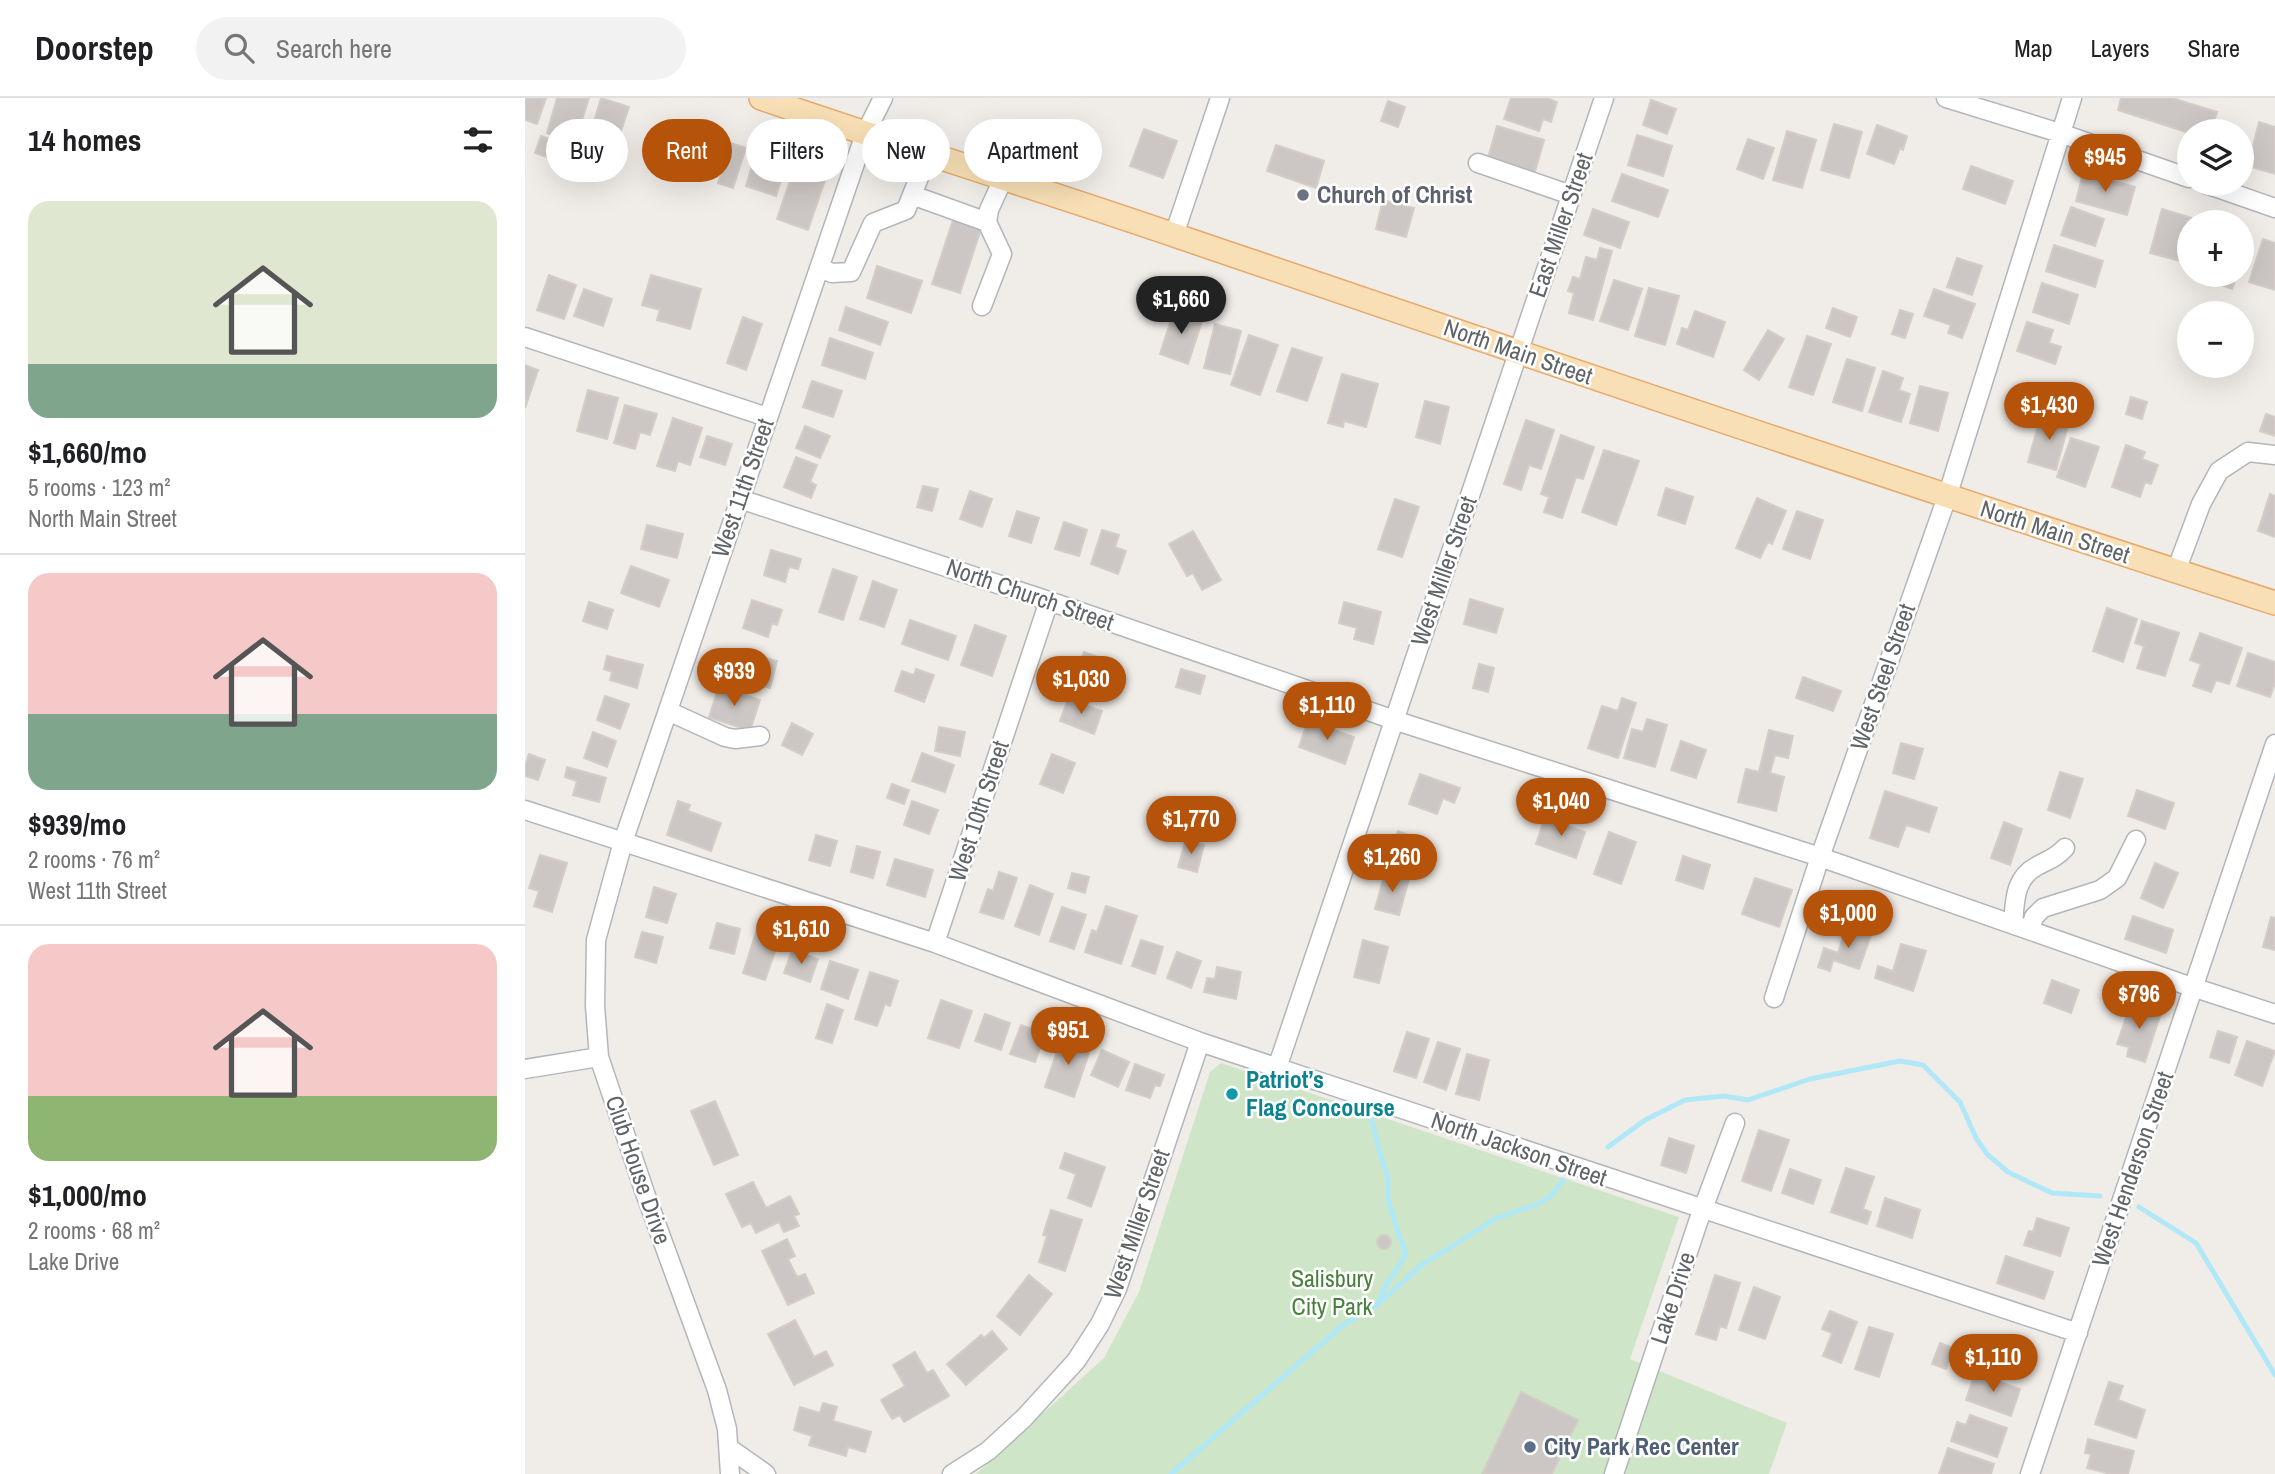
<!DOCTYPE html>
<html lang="en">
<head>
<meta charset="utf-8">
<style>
	body { margin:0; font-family:"Archivo Narrow",sans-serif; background:#f2f2f2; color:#202124; height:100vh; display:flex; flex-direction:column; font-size:26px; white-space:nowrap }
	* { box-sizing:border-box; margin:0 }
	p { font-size:23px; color:#757577 }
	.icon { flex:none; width:38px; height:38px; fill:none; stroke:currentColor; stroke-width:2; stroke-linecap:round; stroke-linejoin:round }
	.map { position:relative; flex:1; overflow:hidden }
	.details { display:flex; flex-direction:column; background:#fff; width:525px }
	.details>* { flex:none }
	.hud { position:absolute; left:21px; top:21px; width:665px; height:63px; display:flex; gap:14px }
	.fabs { position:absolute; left:1652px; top:21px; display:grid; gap:14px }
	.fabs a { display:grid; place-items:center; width:77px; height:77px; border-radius:50%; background:#fff; box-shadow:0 7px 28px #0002; font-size:35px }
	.price { position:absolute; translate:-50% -60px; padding:0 16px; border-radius:24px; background:#b45309; color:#fff; font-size:23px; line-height:46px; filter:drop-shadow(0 2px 4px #0008) }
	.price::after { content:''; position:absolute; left:50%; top:42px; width:21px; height:16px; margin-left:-10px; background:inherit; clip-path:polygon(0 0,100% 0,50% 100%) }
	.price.active { background:#222; color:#fff }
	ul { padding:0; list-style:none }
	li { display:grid; align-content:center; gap:14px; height:371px; padding:0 28px }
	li+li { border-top:2px solid #e0e0e0 }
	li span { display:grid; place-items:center; height:217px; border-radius:21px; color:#555 }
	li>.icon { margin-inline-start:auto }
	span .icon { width:126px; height:126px; fill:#fffc; stroke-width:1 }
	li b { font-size:30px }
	h2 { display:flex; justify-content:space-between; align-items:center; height:84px; padding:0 28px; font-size:30px }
	.chip { padding:0 24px; border-radius:32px; background:#fff; box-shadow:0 7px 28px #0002; font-size:24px; line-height:63px }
	.chip.active { background:#b45309; color:#fff }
	header { display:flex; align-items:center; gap:42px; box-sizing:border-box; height:98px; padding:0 35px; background:#fff; border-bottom:2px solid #e0e0e0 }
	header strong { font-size:33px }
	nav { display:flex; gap:38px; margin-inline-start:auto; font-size:24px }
	.search { width:490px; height:63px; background:#f2f2f2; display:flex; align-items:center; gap:18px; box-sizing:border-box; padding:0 24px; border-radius:38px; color:#757577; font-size:26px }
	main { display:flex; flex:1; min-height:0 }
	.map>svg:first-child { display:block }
</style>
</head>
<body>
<header>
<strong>Doorstep</strong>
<div class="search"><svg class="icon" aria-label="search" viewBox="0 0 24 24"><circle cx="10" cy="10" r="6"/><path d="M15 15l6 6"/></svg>Search here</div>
<nav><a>Map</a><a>Layers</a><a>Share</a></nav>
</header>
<main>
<section class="details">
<h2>14 homes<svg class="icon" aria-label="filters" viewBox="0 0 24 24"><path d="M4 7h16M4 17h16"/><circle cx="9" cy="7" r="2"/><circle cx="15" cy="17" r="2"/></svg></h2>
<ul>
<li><span style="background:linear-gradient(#dfe7d0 75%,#7fa58c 0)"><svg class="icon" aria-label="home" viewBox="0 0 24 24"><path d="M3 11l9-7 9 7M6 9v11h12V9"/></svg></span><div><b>$1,660/mo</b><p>5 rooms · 123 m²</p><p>North Main Street</p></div></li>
<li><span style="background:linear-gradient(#f6c9c9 65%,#7fa58c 0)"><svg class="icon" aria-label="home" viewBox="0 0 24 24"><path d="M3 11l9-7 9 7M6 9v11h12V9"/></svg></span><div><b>$939/mo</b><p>2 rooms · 76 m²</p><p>West 11th Street</p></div></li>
<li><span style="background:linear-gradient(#f6c9c9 70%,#8fb573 0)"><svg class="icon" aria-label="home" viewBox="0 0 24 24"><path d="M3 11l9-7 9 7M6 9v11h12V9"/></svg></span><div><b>$1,000/mo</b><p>2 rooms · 68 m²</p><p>Lake Drive</p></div></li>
</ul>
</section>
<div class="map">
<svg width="1750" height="1376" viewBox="0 0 1750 1376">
	<rect width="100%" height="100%" fill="#f0ece8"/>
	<path fill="#cee5c7" d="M696,965L1154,1119L1105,1261L1262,1325L1244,1376H451L579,1260L614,1194L685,974Z"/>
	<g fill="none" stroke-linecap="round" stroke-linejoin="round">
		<path stroke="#b0e8f8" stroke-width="5" d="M846,1020L855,1056L863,1079V1101L874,1138L880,1151V1158L860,1189L854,1203
			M1083,1049L1120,1022L1160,1002L1199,998L1223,1002L1285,981L1375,963L1398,967L1435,1004L1451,1040L1462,1056L1483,1074L1527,1095L1575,1098
			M1614,1109L1671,1145L1750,1277
			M646,1376L817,1228L853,1206L898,1166L972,1120L1015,1105L1028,1096L1038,1082"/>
	</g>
	<path fill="#ccc7c4" stroke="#d4cdc7" stroke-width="2" d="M0,0H21L12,26L0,22Z
		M32,0H64L50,44L22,35Z
		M76,0L104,9L93,42L80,37L75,51L62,47Z
		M986,0H1022L1032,4L1026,24L1018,21L1014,33L979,21Z
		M1596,0H1647L1692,14L1686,33L1664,35L1593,12Z
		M1126,2L1151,11L1142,36L1118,27Z
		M863,3L880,9L873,29L856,23Z
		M1734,24L1750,29V76L1723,68Z
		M1309,26L1337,34L1324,80L1296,72Z
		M1352,27L1382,38L1378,52L1375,50L1369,66L1342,56Z
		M972,28L1019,42L1009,77L962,63Z
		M619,31L652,43L638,80L605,68Z
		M150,33L184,42L179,61L158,56L153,74L140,71Z
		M1262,33L1291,42L1277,90L1248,82Z
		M1112,37L1147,48L1138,78L1103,67Z
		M16,38L33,44L27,61L10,55Z
		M1223,41L1249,50L1238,81L1212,71Z
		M196,42L221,50L208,90L193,85L196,76L186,73Z
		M751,47L799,63L791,90L742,73Z
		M231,54L262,64L251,98L221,88Z
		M1446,68L1488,83L1480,106L1438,91Z
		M269,71L300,82L283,132L252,121Z
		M1558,75L1610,89L1602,117L1551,103Z
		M1097,76L1143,92L1133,119L1087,103Z
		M858,102L889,110L881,139L851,131Z
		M1546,109L1579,121L1570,148L1536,137Z
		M1068,111L1104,124L1095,150L1059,137Z
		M1637,111L1667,120L1664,124L1655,163L1625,155Z
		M428,122L456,131L435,195L407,186Z
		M1738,141L1750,145V192L1724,184Z
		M1529,147L1578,163L1570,189L1521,173Z
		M1075,150L1087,153L1068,222L1044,215L1049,195L1043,193L1048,179L1055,181L1061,159L1072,162Z
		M1432,160L1457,168L1447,197L1422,189Z
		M352,168L397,183L386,215L342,200Z
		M24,177L51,187L39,221L12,212Z
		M126,177L176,191L165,231L132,222L135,212L117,207Z
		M1668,177H1712L1707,191Z
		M1089,182L1117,191L1103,232L1075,223Z
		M1517,185L1553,197L1544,226L1508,214Z
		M1124,190L1154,198L1140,247L1110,238Z
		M59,191L87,201L78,228L49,218Z
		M1409,191L1450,206L1437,240L1423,235L1426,227L1399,218Z
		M321,209L363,224L355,247L314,232Z
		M650,210L678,220L663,266L635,256Z
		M1308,210L1332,219L1325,239L1301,230Z
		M1375,212L1388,216L1380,240L1367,236Z
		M1170,213L1200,224L1188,259L1152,246L1157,230L1163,232Z
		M218,219L237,226L221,272L202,265Z
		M1502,224L1528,232L1524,245L1536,249L1530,266L1492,253Z
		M690,226L716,233L705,276L679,270Z
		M1243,232L1259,241L1234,282L1219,272Z
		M724,237L753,247L735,297L706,287Z
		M1282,238L1306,246L1288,297L1264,289Z
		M305,240L348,255L340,281L297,267Z
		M767,250L797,260L782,303L752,293Z
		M1322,261L1350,270L1337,313L1308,304Z
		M0,267L13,272L0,310Z
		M1358,273L1378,280L1374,292L1385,296L1376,324L1344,314Z
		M817,276L853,286L841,329L819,323L818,329L803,325Z
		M287,283L317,293L308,319L278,309Z
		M1395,288L1423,295L1413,333L1385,325Z
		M63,292L93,300L82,341L52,333Z
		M1606,299L1622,304L1617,321L1601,316Z
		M900,303L924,309L915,346L891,339Z
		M100,307L132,316L125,337L115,334L110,351L89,345Z
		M1516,316L1544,324L1531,372L1503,364Z
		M1741,316L1750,319V338L1735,333Z
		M148,320L177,330L165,367L153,363L150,373L132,368Z
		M1001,322L1029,332L1016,371L1004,367L996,392L979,386Z
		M280,328L305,338L295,360L271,350Z
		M1036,337L1069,349L1058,381L1051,379L1037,420L1019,414L1024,399L1016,396Z
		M182,338L207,346L200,367L175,359Z
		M1546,340L1574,349L1560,389L1532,379Z
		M1601,347L1620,354L1617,361L1633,367L1626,386L1620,384L1615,399L1587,389Z
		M1079,352L1114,363L1091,427L1057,414Z
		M271,359L292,367L285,384L291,387L286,400L259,389Z
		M398,388L413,391L407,413L392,409Z
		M1141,390L1168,399L1160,426L1133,417Z
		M445,393L467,401L457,429L435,421Z
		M1745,396L1750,398V439L1733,433Z
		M1232,400L1261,413L1247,446L1243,444L1235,460L1211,450Z
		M870,401L894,409L877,459L853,451Z
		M492,413L514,420L506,445L484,438Z
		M1272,413L1298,422L1285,461L1258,451Z
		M539,424L562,432L554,458L530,451Z
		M122,427L158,436L152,460L116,451Z
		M577,432L594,437L590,449L601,453L593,476L566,466Z
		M668,433L696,482L677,492L668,475L662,478L644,446Z
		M246,452L276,461L273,471L264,469L260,484L239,477Z
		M106,468L144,482L134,509L96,495Z
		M308,471L332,479L318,522L294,514Z
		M348,483L372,492L359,529L335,521Z
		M945,501L978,511L971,535L939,526Z
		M227,502L257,512L252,527L247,525L243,539L218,530Z
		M64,504L88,512L82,531L58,523Z
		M819,504L856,514L848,546L829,541L832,530L814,525Z
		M1582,510L1612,521L1598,564L1568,553Z
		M385,522L431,538L423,562L377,546Z
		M1617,523L1654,535L1640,578L1612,570L1619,548L1610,545Z
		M450,527L481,538L467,578L436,567Z
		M1675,535L1717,550L1704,586L1691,582L1686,594L1668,588L1676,566L1665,562Z
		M206,551L252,563L245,590L199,578Z
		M559,554L584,563L574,591L549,582Z
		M1723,555L1750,564V585L1745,599L1712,588Z
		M82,558L118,567L112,590L85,582L87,574L79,571Z
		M954,566L969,570L963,594L948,590Z
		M391,571L409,577L399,604L370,593L377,573L389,577Z
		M656,571L680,578L675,596L651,589Z
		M1278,579L1316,593L1308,613L1271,600Z
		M194,588L235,602L225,633L184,619Z
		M80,598L104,606L95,631L72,622Z
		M1097,600L1111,605L1093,660L1063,650L1077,608L1093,613Z
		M543,601L577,613L569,636L535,623Z
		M1122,621L1142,627L1130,669L1099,660L1107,631L1118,634Z
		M783,623L829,639L820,666L774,649Z
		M267,625L288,636L277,657L257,647Z
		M414,629L440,634L435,658L410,653Z
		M1244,632L1268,638L1263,660L1250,657L1245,675L1259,679L1251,713L1213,704L1221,671L1234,674Z
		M68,634L91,643L82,669L59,660Z
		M1156,643L1181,652L1171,680L1146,672Z
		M1376,645L1398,651L1389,681L1368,675Z
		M397,655L429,667L420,694L387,683Z
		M4,656L20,662L13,682L0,678V668Z
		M527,656L550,665L538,695L515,686Z
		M42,669L81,680L74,704L48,697L52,683L40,679Z
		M1535,674L1558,681L1545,720L1523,712Z
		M895,676L935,690L929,705L918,700L912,716L884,706Z
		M367,686L384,692L379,706L362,700Z
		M1612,692L1649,705L1640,731L1603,718Z
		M1360,693L1412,710L1404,734L1381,727L1373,749L1345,740Z
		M153,703L165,707L163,713L196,725L186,753L142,737Z
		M387,703L413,712L404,736L379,727Z
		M1020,720L1060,734L1051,760L1011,746Z
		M1479,724L1497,731L1485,767L1466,760Z
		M873,733L898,743L889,770L863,761Z
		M1084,734L1111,744L1096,786L1069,776Z
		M291,737L312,743L305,768L284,762Z
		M661,742L679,747L672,774L653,769Z
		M332,748L355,754L348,780L326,774Z
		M15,757L42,765L27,814L9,808L14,793L4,790Z
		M1158,758L1185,767L1178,791L1151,782Z
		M370,761L408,772L400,799L362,787Z
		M1630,765L1653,775L1638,810L1616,800Z
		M474,774L492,780L478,821L455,814L463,791L468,793Z
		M860,774L884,781L874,817L850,811Z
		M547,775L564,779L560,795L543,790Z
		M1230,780L1267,792L1254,829L1217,816Z
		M505,787L528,796L514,837L490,828Z
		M129,789L151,796L142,825L121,819Z
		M581,808L612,818L596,866L560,854L567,832L572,834Z
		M537,809L561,817L549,851L525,843Z
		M1608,818L1648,832L1641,855L1600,841Z
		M1746,819L1750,820V852L1738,849Z
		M192,825L215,831L209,856L185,850Z
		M1322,827L1347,835L1334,871L1308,862L1305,873L1293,869L1299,850L1313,855Z
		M232,831L255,839L240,882L218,875Z
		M117,834L138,839L131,865L110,859Z
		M616,842L638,849L630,876L607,868Z
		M838,842L863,849L854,885L829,879Z
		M1376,846L1401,853L1388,893L1350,880L1353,868L1368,873Z
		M267,852L293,861L285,884L259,875Z
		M652,854L676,863L666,890L642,880Z
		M305,863L333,872L323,901L296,891Z
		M692,869L716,874L711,901L679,894L682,880L690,881Z
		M345,874L373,883L365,908L360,906L352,928L330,921Z
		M1527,882L1554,892L1546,915L1519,905Z
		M416,902L447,913L434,950L403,940Z
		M1606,905L1636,915L1620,964L1602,958L1604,949L1592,946Z
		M302,906L318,912L307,945L291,940Z
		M460,916L485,925L476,952L450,943Z
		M496,927L520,936L510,964L485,956Z
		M1693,933L1712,939L1704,965L1685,959Z
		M882,934L904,941L891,980L869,973Z
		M537,939L566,949L549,999L520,989Z
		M1722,943L1750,953L1737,988L1710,977Z
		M913,944L935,951L921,992L899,984Z
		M577,952L604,964L593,989L566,977Z
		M942,956L964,962L954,1002L931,996Z
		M610,966L639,977L635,988L630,987L625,1000L601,992Z
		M190,1003L213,1057L189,1067L166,1013Z
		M1234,1032L1264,1042L1246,1093L1217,1083Z
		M1144,1040L1169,1048L1161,1075L1136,1067Z
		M540,1055L580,1069L566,1109L543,1100L551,1076L535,1070Z
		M1321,1070L1349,1079L1338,1111L1346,1114L1342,1126L1306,1114Z
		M1265,1071L1296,1082L1288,1106L1257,1095Z
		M228,1084L241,1110L265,1098L274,1116L269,1118L274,1128L259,1134L254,1124L231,1135L226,1125L217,1129L201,1096Z
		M1360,1100L1395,1112L1387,1140L1352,1128Z
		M526,1112L557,1122L540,1173L514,1164L522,1138L518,1137Z
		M1512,1120L1544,1130L1535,1158L1499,1147L1504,1133L1508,1134Z
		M852 1144a7 7 0 1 1 14 0a7 7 0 1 1-14 0Z
		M262,1141L270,1158L263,1161L272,1179L280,1176L289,1195L263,1207L237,1153Z
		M1481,1158L1528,1174L1519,1201L1472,1185Z
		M504,1177L527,1196L495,1237L472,1218Z
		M1190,1177L1215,1185L1201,1230L1195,1228L1191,1242L1171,1236Z
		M1229,1189L1255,1199L1240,1241L1214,1232Z
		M1305,1213L1332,1224L1316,1265L1298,1258L1307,1235L1297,1231Z
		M270,1222L289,1259L301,1253L308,1267L269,1287L243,1236Z
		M1344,1229L1368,1236L1354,1279L1330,1271Z
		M467,1233L482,1251L441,1287L422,1266L456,1237L459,1240Z
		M1485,1239L1506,1247L1494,1278L1460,1266L1465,1252L1479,1257Z
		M1415,1245L1428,1250L1421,1271L1407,1266Z
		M390,1254L402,1275L408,1272L424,1298L379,1324L375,1317L367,1321L356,1302L380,1288L368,1267Z
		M1450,1275L1495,1291L1486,1318L1441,1302Z
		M1584,1284L1598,1288L1593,1302L1620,1312L1611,1340L1570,1326Z
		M996,1294L1053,1322L1027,1376H957Z
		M298,1305L312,1309L308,1323L346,1334L340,1354L323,1349L321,1358L284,1347L287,1338L269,1332L275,1309L295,1315Z
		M1445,1317L1482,1330L1472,1359L1426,1343L1432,1324L1441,1327Z
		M1563,1341L1609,1353L1603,1376H1586L1562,1370L1566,1356L1560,1355Z
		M1423,1350L1469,1366L1466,1376H1414Z"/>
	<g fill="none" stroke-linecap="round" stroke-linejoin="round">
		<g stroke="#b3b6b9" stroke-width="21">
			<path id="minor" d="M1421,0L1535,35L1664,80
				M953,65L1046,97
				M1681,86L1750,110
				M387,97L462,124
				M649,137L695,0
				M294,170L307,175L326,174L348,125L381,112L403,57
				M457,208L477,156L462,124L464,112L478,81
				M0,239L242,319
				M215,401L524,503L881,626L1295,759L1655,885L1750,916
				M1651,473L1676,406L1694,373L1723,354L1750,357
				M143,613L200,639L210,641L235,638
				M0,712L410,845L675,944L1553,1235
				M1488,826C1490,803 1489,780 1512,768C1523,762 1531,760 1540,750
				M1505,832L1509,819L1518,810L1575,792L1592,780L1611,742
				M410,845L524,503
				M1249,900L1295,759L1422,399L1547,0
				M752,970L1079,0
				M0,971L74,959
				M204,1350L241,1376
				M205,1376L202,1331L192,1292L120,1095L74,959L70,908L71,842L98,744L340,36L358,0
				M427,1376L463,1353L499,1320L551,1263L575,1226L592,1191L675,944
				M1089,1376L1173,1124L1210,1025
				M1505,1376L1750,646"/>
		</g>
		<g stroke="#e6a96b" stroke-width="26">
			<path id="major" d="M236,0C375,48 516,91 655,139C1019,263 1384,387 1750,505"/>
		</g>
		<use href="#minor" stroke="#fff" stroke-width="18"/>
		<use href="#major" stroke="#f8dfb5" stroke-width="23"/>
	</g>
	<circle fill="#6b7280" stroke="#fff" stroke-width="2.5" cx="778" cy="97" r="7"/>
	<circle fill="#0f9aa8" stroke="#fff" stroke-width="2.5" cx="707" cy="996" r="7"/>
	<circle fill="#5c6f8a" stroke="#fff" stroke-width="2.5" cx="1005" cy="1349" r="7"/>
	<g text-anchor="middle" stroke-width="5" stroke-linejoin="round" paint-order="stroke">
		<g font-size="24" font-weight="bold" fill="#5b616d" stroke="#fff" text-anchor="start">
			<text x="792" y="105">Church of Christ</text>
		</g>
		<g font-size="24" fill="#5f6467" stroke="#fff">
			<text transform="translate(1036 127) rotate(-71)" y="8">East Miller Street</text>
			<text transform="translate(993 254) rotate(19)" y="8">North Main Street</text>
			<text transform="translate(218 390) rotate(-71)" y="8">West 11th Street</text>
			<text transform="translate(1530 434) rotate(18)" y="8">North Main Street</text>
			<text transform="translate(919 473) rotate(-71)" y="8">West Miller Street</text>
			<text transform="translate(505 497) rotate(19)" y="8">North Church Street</text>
			<text transform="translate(1358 579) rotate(-71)" y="8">West Steel Street</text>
			<text transform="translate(454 713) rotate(-72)" y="8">West 10th Street</text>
			<text transform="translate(994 1051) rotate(19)" y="8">North Jackson Street</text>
			<text transform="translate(1608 1071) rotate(-71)" y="8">West Henderson Street</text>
			<text transform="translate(113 1072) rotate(71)" y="8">Club House Drive</text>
			<text transform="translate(612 1126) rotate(-71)" y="8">West Miller Street</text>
			<text transform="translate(1148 1200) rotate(-72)" y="8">Lake Drive</text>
		</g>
		<g font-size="24" font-weight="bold" fill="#0d838f" stroke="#fff" text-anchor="start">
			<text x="721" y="990">Patriot’s<tspan x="721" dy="28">Flag Concourse</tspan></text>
		</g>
		<g font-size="24" fill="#48803d" stroke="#fff">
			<text x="807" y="1189">Salisbury<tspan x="807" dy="28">City Park</tspan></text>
		</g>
		<g font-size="24" font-weight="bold" fill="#4e5e75" stroke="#fff" text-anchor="start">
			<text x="1019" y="1357">City Park Rec Center</text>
		</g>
	</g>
</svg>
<div class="fabs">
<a><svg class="icon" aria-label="layers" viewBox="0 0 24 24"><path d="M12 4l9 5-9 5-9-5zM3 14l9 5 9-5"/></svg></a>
<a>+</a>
<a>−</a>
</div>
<b class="price" style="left:1580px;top:96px">$945</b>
<b class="price active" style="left:656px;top:238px">$1,660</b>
<b class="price" style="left:1524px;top:344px">$1,430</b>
<b class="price" style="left:209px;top:610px">$939</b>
<b class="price" style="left:556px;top:618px">$1,030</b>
<b class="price" style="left:802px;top:644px">$1,110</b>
<b class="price" style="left:1036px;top:740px">$1,040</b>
<b class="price" style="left:666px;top:758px">$1,770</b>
<b class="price" style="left:867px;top:796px">$1,260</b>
<b class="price" style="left:1323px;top:852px">$1,000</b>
<b class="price" style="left:276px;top:868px">$1,610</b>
<b class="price" style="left:1614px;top:933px">$796</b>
<b class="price" style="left:543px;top:969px">$951</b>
<b class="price" style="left:1468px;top:1296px">$1,110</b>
<div class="hud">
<a class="chip">Buy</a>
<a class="chip active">Rent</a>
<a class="chip">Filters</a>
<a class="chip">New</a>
<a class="chip">Apartment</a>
</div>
</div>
</main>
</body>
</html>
